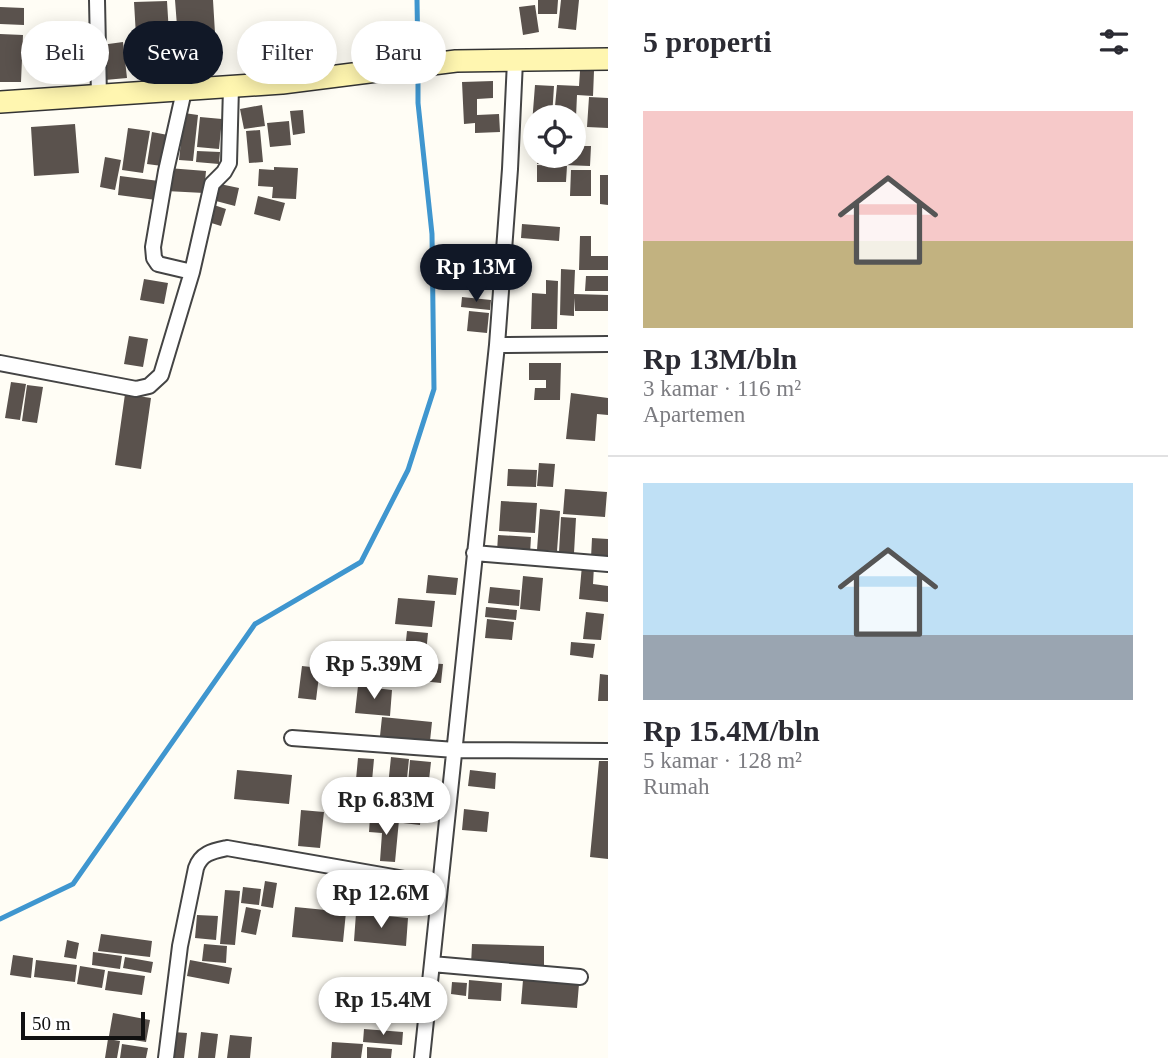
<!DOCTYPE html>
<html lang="id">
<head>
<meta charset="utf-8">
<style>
	body { margin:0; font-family:Georgia,serif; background:#f2f2f3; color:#2b2b33; height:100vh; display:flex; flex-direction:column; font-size:26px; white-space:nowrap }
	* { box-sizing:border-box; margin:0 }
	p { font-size:23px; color:#7c7c81 }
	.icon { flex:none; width:38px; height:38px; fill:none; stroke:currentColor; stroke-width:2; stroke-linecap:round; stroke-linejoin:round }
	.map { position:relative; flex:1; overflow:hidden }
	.sheet { display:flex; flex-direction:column; background:#fff; width:560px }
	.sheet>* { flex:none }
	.hud { position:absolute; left:21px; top:21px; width:481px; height:63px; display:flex; gap:14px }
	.fabs { position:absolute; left:523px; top:105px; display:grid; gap:14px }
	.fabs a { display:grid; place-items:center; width:63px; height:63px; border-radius:50%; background:#fff; box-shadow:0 4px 18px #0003; font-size:35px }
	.scale { position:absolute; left:21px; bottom:18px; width:124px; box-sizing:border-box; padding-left:7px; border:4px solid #111; border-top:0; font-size:19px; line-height:24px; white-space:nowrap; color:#111; -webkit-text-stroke:5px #fff; paint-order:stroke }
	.price { position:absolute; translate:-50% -60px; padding:0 16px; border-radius:24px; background:#fff; color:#222; font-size:23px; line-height:46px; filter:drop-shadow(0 2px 4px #0008) }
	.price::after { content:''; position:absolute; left:50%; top:42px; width:21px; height:16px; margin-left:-10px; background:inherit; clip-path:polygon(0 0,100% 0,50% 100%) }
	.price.on { background:#111827; color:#fff }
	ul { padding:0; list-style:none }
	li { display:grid; align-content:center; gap:14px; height:371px; padding:0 35px }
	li+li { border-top:2px solid #e1e1e2 }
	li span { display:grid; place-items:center; height:217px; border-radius:0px; color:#555 }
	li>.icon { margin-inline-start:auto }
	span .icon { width:126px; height:126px; fill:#fffc; stroke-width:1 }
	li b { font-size:30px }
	h2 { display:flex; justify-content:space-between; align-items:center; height:84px; padding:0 35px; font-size:30px }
	.chip { padding:0 24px; border-radius:32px; background:#fff; box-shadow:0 4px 18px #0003; font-size:24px; line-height:63px }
	.chip.on { background:#111827; color:#fff }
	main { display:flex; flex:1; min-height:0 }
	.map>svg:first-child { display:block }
</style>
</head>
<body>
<main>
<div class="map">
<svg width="608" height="1058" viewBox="0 0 608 1058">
	<rect width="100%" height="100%" fill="#fffdf5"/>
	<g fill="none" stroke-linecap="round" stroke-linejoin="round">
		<path stroke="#3f96cf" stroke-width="5" d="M417,0L418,60
			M0,919L73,884L255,624L361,562L408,470L434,389L432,234L418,103V70"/>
	</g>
	<path fill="#5a524d" d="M175,0H213L216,50L179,52Z
		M538,0H558L557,14H538Z
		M561,0H579L576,30L558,28Z
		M167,1L169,34L136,36L134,2Z
		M535,5L539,32L523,35L519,7Z
		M0,7L24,8V25L0,24Z
		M0,34L23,35L21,82H0Z
		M123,42L127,78L105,80L101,45Z
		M91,48L94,74L58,79L56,67L78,64L76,50Z
		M580,71H594L593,96L577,95L576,117H554L557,85L579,86Z
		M493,81V98L477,99V115L499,114L500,132L475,133V123L464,124L462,82Z
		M535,85L554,86L552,117H536V124H532Z
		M589,97L608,98V128L587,127Z
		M262,105L265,126L244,129L240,109Z
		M303,110L305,133L293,135L290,111Z
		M184,113L198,115L193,161L179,160Z
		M200,117L222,119L219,149L197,147Z
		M289,121L291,145L270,147L267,123Z
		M75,124L79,173L34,176L31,127Z
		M525,127H536V143H525Z
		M128,128L150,131L143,173L122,170Z
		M260,130L263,162L249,163L246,131Z
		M152,132L168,135L162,166L147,164Z
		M574,146H591L590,166L537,164V156H574Z
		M197,151L220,152L219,164L196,162Z
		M105,157L121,160L115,190L100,187Z
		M537,165L567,166L566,182H537Z
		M274,167L298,168L296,199L272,198L273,187L258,186L259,169L274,170Z
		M168,168L206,171L204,193L166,191Z
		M571,170H591V196H570Z
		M600,175H608V205L600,204Z
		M120,176L159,181L156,200L118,195Z
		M220,184L239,188L235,206L216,201Z
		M258,196L285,203L280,221L254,214Z
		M211,204L226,209L221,226L205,221Z
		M522,224L560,227L559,241L521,238Z
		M580,236H591V256H608V270H579Z
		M463,266L491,268L489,289L461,287Z
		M561,269L575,270L574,294L608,295V311H575L574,298V316L560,315Z
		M586,276H608V291H585Z
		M144,279L168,283L164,304L140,300Z
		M546,280L558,281L557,329H531L532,293L546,294Z
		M462,297L491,300L490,310L461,307Z
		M469,311L489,313L487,333L467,331Z
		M129,336L148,339L143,367L124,364Z
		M529,363H561L560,400H534L535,388H546V380H529Z
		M11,382L26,384L20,420L5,418Z
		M27,385L43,387L37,423L22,421Z
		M571,393L608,398V415L597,414L595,441L566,439Z
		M125,394L151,398L141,469L115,465Z
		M539,463L555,464L553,487L537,486Z
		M508,469L537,470L536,487L507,486Z
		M565,489L607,492L605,517L563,514Z
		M501,501L537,503L535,533L499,531Z
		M540,509L560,511L557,551L537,550Z
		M561,517L576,518L574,553L559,552Z
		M498,535L531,537L530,554L497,552Z
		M592,538L608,539V560L591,558Z
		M582,565L594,566L593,584L608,586V602L579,599Z
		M428,575L458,578L456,595L426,593Z
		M523,576L543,578L540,611L520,609Z
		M490,587L520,590L519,606L488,603Z
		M398,598L435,601L432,627L395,624Z
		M486,607L517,610L516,620L485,617Z
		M586,612L604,614L601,640L583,639Z
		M487,619L514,622L512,640L485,638Z
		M407,631L428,633L425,663L443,664L441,683L402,679Z
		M571,642L595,644L593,658L570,655Z
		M341,665L375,668L373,685L339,681Z
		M302,666L320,668L316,700L298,698Z
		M600,674L608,675V701H598Z
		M358,686L392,690L390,716L355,713Z
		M382,717L432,722L430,741L380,736Z
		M391,757L409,759L406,788L388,786Z
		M358,758L374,759L371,792L355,790Z
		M410,760L431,762L427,798L407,796Z
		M599,761H608V859L590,857Z
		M237,770L292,775L289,804L234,799Z
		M470,770L496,773L495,789L468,786Z
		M405,800L422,802L420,825L403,823Z
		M464,809L489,812L487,832L462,830Z
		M301,810L324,812L320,848L298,846Z
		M370,817L399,820L395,862L380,861L382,833L369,832Z
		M265,881L277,883L273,908L261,906Z
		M243,887L261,889L259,905L241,903Z
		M225,890L240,891L235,945L220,944Z
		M246,907L261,910L256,935L241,932Z
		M295,907L346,912L343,942L292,937Z
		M356,913L408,918L406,946L354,941Z
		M197,915L218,916L216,940L195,938Z
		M101,934L152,941L150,957L98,951Z
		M67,940L79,943L76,959L64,957Z
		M204,944L227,946L226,963L202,961Z
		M472,944L544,946V967L471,965Z
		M93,952L122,956L120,969L92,965Z
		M13,955L33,958L31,978L10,975Z
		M125,957L153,962L151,973L123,968Z
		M36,960L77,965L75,982L34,977Z
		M190,960L232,968L229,984L187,976Z
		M80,966L105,970L102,988L77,984Z
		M108,971L145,976L142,995L105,990Z
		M469,980L502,983L501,1001L468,999Z
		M523,980L579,984L577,1008L521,1004Z
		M452,982L467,983L466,996L451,994Z
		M113,1013L150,1020L146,1042L109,1036Z
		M364,1029L403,1032L402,1045L363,1042Z
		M173,1032L187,1033L184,1058H171Z
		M201,1032L218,1034L215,1058H198Z
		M230,1035L252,1037L250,1058H227Z
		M108,1039L120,1041L117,1058H105Z
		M332,1042L363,1044L361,1058H331Z
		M122,1044L148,1048L146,1058H120Z
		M367,1047L392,1049L391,1058H367Z"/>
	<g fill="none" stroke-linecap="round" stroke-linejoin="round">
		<g stroke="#444" stroke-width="18">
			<path id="minor" d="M97,0L99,97
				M184,91L166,171L153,247L154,258L158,264L192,272
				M497,345L608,344
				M0,363L136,389L149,386L161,375L192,272L212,184L224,172L229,163L231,87
				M474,553L608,564
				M292,738L455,750L608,751
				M432,964L580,977
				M166,1058L180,946L196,868C201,853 213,851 227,848L439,885
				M422,1058L497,345L510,169L515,61"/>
		</g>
		<g stroke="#333" stroke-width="24">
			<path id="secondary" d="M0,102L282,83L456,61L608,59"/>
		</g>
		<use href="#minor" stroke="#fff" stroke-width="14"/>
		<use href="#secondary" stroke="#fff6b0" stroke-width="21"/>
	</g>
</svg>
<div class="fabs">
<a><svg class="icon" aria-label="locate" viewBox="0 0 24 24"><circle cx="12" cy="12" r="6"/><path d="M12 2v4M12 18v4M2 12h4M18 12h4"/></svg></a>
</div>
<div class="scale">50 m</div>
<b class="price on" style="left:476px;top:304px">Rp 13M</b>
<b class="price" style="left:374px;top:701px">Rp 5.39M</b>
<b class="price" style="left:386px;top:837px">Rp 6.83M</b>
<b class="price" style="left:381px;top:930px">Rp 12.6M</b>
<b class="price" style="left:383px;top:1037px">Rp 15.4M</b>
<div class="hud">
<a class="chip">Beli</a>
<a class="chip on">Sewa</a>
<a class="chip">Filter</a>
<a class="chip">Baru</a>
</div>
</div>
<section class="sheet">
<h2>5 properti<svg class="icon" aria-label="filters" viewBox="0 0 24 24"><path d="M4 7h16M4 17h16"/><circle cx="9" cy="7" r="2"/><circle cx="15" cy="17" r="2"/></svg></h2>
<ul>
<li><span style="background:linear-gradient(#f6c9c9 60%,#c2b280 0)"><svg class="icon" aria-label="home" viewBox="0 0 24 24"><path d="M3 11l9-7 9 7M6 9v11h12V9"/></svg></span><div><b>Rp 13M/bln</b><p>3 kamar · 116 m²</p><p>Apartemen</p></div></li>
<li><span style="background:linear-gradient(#bfe0f5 70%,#9aa5b1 0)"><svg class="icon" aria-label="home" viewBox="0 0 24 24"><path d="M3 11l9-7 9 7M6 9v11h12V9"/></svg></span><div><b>Rp 15.4M/bln</b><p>5 kamar · 128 m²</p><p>Rumah</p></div></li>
</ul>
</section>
</main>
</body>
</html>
